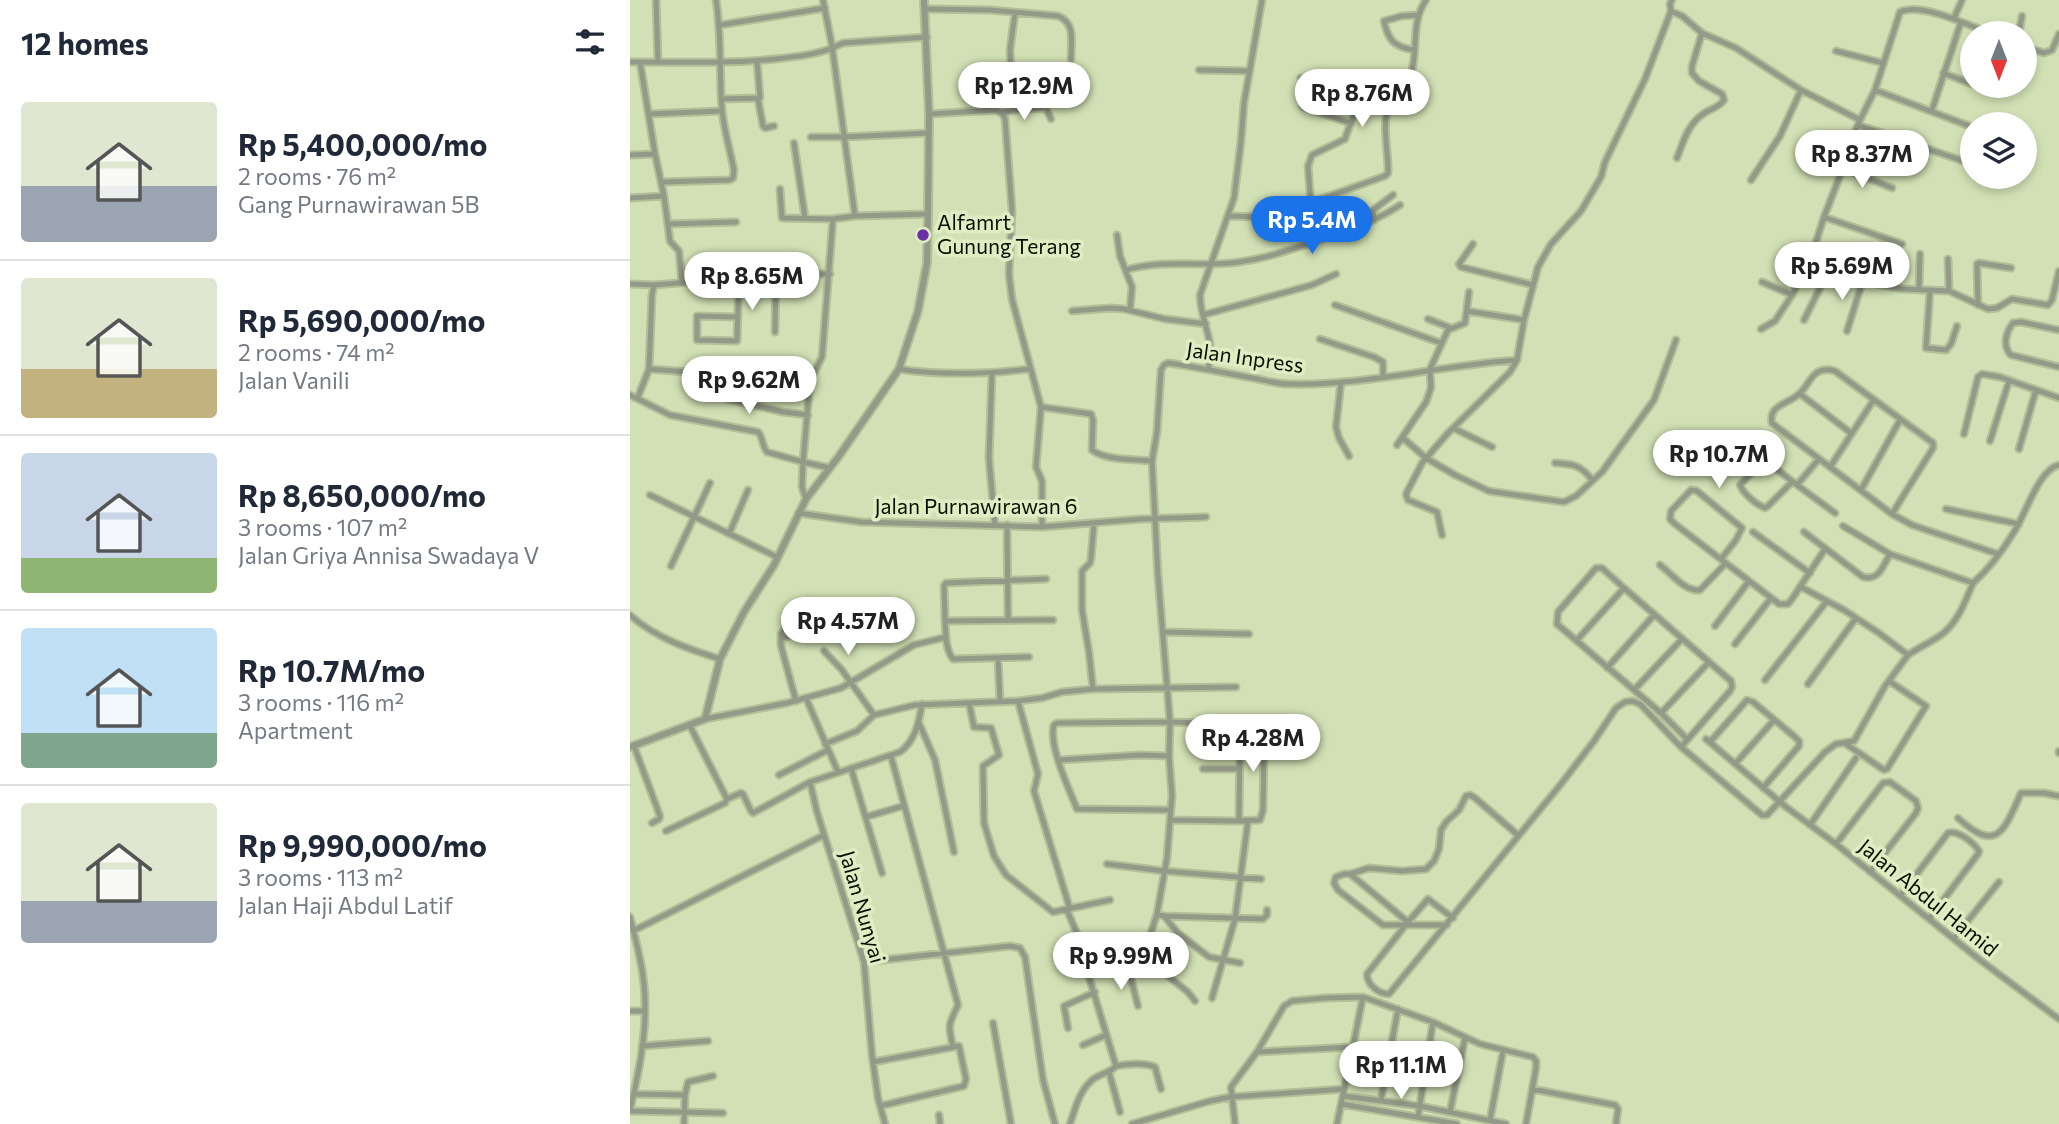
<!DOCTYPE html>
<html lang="en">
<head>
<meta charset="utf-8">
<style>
	body { margin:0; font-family:Commissioner,sans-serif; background:#f6f6f7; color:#1f2937; height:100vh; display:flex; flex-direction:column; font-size:26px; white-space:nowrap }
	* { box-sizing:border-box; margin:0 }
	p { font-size:23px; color:#747a83 }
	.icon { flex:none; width:38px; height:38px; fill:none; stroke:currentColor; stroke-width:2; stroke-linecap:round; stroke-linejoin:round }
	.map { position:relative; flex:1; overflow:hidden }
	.details { display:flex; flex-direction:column; background:#fff; width:630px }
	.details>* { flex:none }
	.needle { width:46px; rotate:180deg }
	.tools { position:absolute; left:1330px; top:21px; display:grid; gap:14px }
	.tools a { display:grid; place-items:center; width:77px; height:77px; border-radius:50%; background:#fff; box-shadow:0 4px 10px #0003; font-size:35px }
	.price { position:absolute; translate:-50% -60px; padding:0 16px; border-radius:24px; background:#fff; color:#222; font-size:23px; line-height:46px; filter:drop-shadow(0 2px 4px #0008) }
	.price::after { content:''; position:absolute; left:50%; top:42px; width:21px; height:16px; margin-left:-10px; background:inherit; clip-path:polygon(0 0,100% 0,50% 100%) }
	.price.selected { background:#1a73e8; color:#fff }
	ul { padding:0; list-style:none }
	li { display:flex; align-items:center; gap:21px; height:175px; padding:0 21px }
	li+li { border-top:2px solid #e0e1e3 }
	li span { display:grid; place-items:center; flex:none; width:196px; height:140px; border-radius:7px; color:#555 }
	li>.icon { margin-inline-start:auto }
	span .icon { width:84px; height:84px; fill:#fffc; stroke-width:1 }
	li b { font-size:30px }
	h2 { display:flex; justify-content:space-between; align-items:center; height:84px; padding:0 21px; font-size:30px }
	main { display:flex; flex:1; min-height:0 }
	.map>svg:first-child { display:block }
</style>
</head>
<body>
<main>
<section class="details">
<h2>12 homes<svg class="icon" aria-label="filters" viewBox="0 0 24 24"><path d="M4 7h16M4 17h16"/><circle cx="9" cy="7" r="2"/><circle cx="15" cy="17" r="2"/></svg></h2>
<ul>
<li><span style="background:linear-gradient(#dfe7d0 60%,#9aa5b1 0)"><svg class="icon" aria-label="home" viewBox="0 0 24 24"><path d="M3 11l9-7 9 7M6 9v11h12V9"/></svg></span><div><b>Rp 5,400,000/mo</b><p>2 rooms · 76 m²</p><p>Gang Purnawirawan 5B</p></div></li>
<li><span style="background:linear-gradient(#dfe7d0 65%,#c2b280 0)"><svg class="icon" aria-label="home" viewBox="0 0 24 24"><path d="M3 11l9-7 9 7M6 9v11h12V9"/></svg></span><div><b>Rp 5,690,000/mo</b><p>2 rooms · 74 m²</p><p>Jalan Vanili</p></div></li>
<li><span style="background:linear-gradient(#c9d6e8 75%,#8fb573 0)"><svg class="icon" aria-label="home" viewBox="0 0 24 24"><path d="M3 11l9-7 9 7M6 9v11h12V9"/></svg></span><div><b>Rp 8,650,000/mo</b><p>3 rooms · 107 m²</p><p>Jalan Griya Annisa Swadaya V</p></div></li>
<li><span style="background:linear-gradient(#bfe0f5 75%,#7fa58c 0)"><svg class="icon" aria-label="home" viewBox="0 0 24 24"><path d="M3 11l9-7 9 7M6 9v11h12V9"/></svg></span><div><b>Rp 10.7M/mo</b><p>3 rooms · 116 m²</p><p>Apartment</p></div></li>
<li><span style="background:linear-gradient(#dfe7d0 70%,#9aa5b1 0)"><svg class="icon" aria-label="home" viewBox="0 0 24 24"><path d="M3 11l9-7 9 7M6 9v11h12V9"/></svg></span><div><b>Rp 9,990,000/mo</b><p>3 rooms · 113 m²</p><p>Jalan Haji Abdul Latif</p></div></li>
</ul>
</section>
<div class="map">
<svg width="1429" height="1124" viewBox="0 0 1429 1124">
	<rect width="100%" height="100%" fill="#d2e1b5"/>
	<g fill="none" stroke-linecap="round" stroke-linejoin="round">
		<g stroke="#b2bf98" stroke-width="9">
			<path id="minor" d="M26,0L28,62
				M193,0L202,46L225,216
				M295,9L360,10L428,16C446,23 441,42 441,59
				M1041,11L1052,16L1072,33L1106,48L1171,90L1230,120
				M1324,18L1332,0
				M90,25L195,8
				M1389,33L1392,16
				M1395,47L1414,53L1422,50L1429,34
				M784,50C764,47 758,40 754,21L772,16L788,15
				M1206,51L1253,63
				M0,62C49,62 97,64 145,59C171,56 190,55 213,43L297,37
				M10,62L25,154L34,196L40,241L49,251L52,282
				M569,70L620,71
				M1313,73L1342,84
				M671,78L724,92C731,105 719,125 715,139L682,155L678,166L682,219L692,238
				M679,80L672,100L673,107L720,123
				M1348,86L1359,90
				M1245,90L1342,127
				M92,99L130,98L127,61
				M128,99L133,126L135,128L144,126
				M383,110L380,50L385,13
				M1302,110L1331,22
				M372,113L383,110L413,108H416L421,119
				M19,114L92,111
				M299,114L366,110L372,113L375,119L382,210L379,274L382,299L411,407L406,467L412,481V527
				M1228,125L1342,164
				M181,137H214L299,133
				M164,143L175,218
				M0,155L25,154
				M1047,158C1054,140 1058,123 1076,112C1083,108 1089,107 1094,100L1092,94L1069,81L1062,73V66L1072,33
				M1213,168L1262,188
				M1121,180L1150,136L1171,90
				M32,182L99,180L103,178L104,170C100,150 94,130 92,110C89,73 92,37 86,0
				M150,189L152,218L203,219
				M0,198L34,196
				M680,203L755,176L758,173C759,156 751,122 759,107C767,94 779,85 782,70C788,46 781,22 796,0
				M598,216L682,219
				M1194,217L1272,244
				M744,220L743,210L763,195
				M38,224L106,222
				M487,235L490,256L502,287L500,310
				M843,244L829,264L831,267L903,285
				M1318,259L1319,291
				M1179,264L1247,284L1273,289L1319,291L1358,309L1367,308L1382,299L1418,305L1422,300L1429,271
				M496,270C524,262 552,264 581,264C621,264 655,252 691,239C719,229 745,222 770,205
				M1132,282L1162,295
				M0,284L24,285L160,274H200
				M1289,290L1290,254
				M1300,290L1296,348L1316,350L1321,344L1327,326
				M705,305L811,343
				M1348,305L1347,264L1349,263L1381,268
				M442,311L480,308L494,309L535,319L576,324
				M837,311L894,320
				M573,315L682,285L706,274
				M108,317L67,316V340L107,341V340L109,278
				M798,319L821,328
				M1174,320L1199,270
				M1131,329L1145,321L1162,295L1179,264L1194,217L1213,168L1218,148L1230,120L1245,90L1270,12C1291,2 1338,25 1359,33
				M1429,330L1391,322L1383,323C1376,332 1372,346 1381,355L1429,367
				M1217,331L1233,280
				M145,332L146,275
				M690,339L744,357L753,362V377
				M19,369L84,374
				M269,369C313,376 356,374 399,369
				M578,369C587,343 570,321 570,295L604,198L611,141L614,103L632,0
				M362,373L359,458L365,525
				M711,382L706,427L709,438L719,456
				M1170,394L1221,433
				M0,395L40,415L128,432C133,437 132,446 137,452L173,462L172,487L176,499
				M8,397L19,369L22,295L24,285
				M97,399L153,412L178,415
				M411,407L461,414L463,420L462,450C477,461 504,459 522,461
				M823,428L862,447
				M1334,434L1348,377L1352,374L1370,377L1429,398
				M773,438L796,458L825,475L859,491L934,502L946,496L972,472L1024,400L1046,340
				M1360,441L1379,381
				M767,445L796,402L801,388L800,369L818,330L835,323L839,292
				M1389,449L1406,390
				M1122,450L1167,485L1188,460
				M1134,460L1110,485C1114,494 1125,504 1135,508L1138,506L1162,482
				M925,463C943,464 951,465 962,480
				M1200,467L1243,401
				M200,468L173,462L180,381L192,357L203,219L225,216L298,214
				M1167,485L1205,513
				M1231,490L1270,420
				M20,495L147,557
				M1316,509L1389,524
				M168,513L231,522L412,527L511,519L576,517
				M1262,514L1303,448V443L1205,371C1182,365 1181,383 1170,393C1160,404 1138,404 1142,423L1262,514L1282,525L1368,554
				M377,525L378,620
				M1213,526L1260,554L1343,583C1359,569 1373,550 1384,532C1396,514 1408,470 1429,465
				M1123,532L1180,573
				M1174,532L1233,577C1249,581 1253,566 1260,554
				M99,534L118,490
				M812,535L807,512L778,500L776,494L792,463L818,433L880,372L887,360L894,320L908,267L921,244L951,211L971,177L975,162L1015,79L1041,11L1040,4L1042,0
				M1091,559L1106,540L1112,528L1067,491L1061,490L1041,511L1040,519L1045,524L1149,604H1158L1162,599L1195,549
				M1030,565C1041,573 1055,592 1070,590L1096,563
				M41,566L80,483
				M1171,587L1214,610L1249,633L1278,655C1288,648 1301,642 1311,635C1328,622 1335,602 1343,583
				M994,588L972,568H966L928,612L927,624L1031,713L1057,739
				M0,615C26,638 58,649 90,659
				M315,621L314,586L316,583L416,579
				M1085,626L1119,581
				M533,632L619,634
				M151,638L172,633L183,628L181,622L168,615
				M947,640L994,588L1101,681L1102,687L1100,691L1051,747
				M1105,644L1141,598
				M194,651L212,670L244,715
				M399,657L323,659C315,649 316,633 315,621L423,620
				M368,658L370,701
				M977,668L1024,615
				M1135,680L1197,601
				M1178,684L1226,618
				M463,689L459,652L452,610V571L460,563L461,559L464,523
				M1004,690L1052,639
				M176,698L208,772
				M166,701L151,646V634L176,605
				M388,701L408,774L404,791L440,909
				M339,703L344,727L361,728L369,755L353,766L354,823L364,856L376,875L423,912L480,900
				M1031,713L1079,662
				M75,719L157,703L211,688L284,645L316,637
				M289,723L305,760L324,852
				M60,726L97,799
				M1076,739L1156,807L1206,844L1350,960L1429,1019
				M1080,742L1117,700L1123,702L1165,737L1169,741V746L1133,788
				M195,744L227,731L244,715L285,705L388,701L412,698L432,692L463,689L606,687
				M1216,744L1254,770L1257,769L1296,706L1259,681
				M4,746L30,816L29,819L22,823
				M1429,751V753
				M261,756L328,1005C318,1026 318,1024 323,1047
				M429,760L511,755L539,756
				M1105,764L1144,720
				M221,768L252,873
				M573,769H610
				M149,775L198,750
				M180,782L187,812L234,962L242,1055L248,1098L255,1124
				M541,810L447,809C439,789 418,745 424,725L427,723L540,722L605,724L608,726L610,734L609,821
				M236,817L273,806
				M1328,818C1367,854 1374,831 1391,793H1414L1429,796
				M541,820L603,821L630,820L633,810L634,751L632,748L610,745
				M1180,825L1226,758
				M36,831L95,803L97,799L111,793L113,794L121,811L123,813L180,782L270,752C285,741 289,723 292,704
				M1206,844L1253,783L1260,782L1286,801L1288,808L1286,813L1240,872
				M477,864L534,871L631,879
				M720,874L778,922L737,974C737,985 749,994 759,994L931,784L964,741L986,708L995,702L1002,701L1010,704L1051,747L1126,810L1132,815H1137L1195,752L1206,744L1224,741L1255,686L1278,655
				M1270,896L1318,833C1328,830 1343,842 1349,851L1348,854L1299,919
				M437,910L453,948L458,974L486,1066C479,1074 468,1074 461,1081C449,1092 445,1109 440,1124
				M527,914L534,916L633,919L637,915V910
				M534,916L548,933L579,957L610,963
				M0,917C7,945 15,974 15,1003C16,1038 8,1076 0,1110
				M778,922L798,899L823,918
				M817,925H753L708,890L704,883L706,877L714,874H720L739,868L772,871L796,869L804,861L809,849L811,830L816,822L829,810L836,796L840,795L845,798L888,835
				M3,931L194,835
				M1324,938L1369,882
				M514,957L558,992L565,1001
				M234,962L380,946L390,948L395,957L413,1080L425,1124
				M499,971L508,1006
				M458,974L486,967L508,973L527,914L537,858L542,795L539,756L540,722L528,576L522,461L527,432L531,370L534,365L538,363C565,367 591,372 617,377C631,379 645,384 659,384C736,386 811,365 887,360
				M582,998L605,919L618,821
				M0,1011H15
				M363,1023L381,1124
				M438,1028L434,1006L465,992
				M453,1045L476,1035
				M12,1046L78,1041
				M627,1052L722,1047
				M243,1062L329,1046L336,1079L334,1086L250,1106
				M486,1066C498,1064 513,1062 525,1067L531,1089
				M479,1072L490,1112
				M902,1089L985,1105L988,1109L986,1124
				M4,1094L55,1095
				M713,1096L790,1106L876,1124
				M751,1100L768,1009
				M711,1104L827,1124
				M0,1111L93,1113
				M820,1112L835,1038
				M309,1115L310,1124
				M788,1117L803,1022
				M860,1120L873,1051
				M54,1124L55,1095L58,1082L83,1076
				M502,1124L580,1101L600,1097L714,1089
				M605,1124L601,1087L627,1052L654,1006L662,1001L695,998L733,997L803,1022L850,1044L903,1057L906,1061V1068L896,1124
				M707,1124L733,997"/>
		</g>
		<g stroke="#b2bf98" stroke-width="10">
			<path id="tertiary" d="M0,747L75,719L90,659L114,612L144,565L176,499L209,456L269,369L288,311L297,263L298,214L299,114L294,0"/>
		</g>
		<use href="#minor" stroke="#949a88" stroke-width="5"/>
		<use href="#tertiary" stroke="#949a88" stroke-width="6"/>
	</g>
	<circle fill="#6b30a6" stroke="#dfeec2" stroke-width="2.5" cx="293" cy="235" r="7"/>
	<g text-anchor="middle" stroke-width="7" stroke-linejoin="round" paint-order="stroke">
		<g font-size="21" fill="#090e02" stroke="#dfeec2" text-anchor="start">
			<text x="307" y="230">Alfamrt<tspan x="307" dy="24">Gunung Terang</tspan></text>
		</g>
		<g font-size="21" fill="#090e02" stroke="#dfeec2">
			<text transform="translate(615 358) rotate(8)" y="7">Jalan Inpress</text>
			<text x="346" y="514">Jalan Purnawirawan 6</text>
			<text transform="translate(1298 898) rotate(39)" y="7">Jalan Abdul Hamid</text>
			<text transform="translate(232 907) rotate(74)" y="7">Jalan Nunyai</text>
		</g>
	</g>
</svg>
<div class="tools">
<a><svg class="needle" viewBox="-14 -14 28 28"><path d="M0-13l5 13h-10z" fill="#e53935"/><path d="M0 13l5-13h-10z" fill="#747a83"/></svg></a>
<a><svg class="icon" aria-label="layers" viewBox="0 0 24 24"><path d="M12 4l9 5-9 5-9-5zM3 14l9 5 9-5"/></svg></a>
</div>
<b class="price" style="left:394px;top:122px">Rp 12.9M</b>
<b class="price" style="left:732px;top:129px">Rp 8.76M</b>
<b class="price" style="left:1232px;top:190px">Rp 8.37M</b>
<b class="price selected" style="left:682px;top:256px">Rp 5.4M</b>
<b class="price" style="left:1212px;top:302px">Rp 5.69M</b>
<b class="price" style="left:122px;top:312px">Rp 8.65M</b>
<b class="price" style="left:119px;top:416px">Rp 9.62M</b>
<b class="price" style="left:1089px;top:490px">Rp 10.7M</b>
<b class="price" style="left:218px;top:657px">Rp 4.57M</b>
<b class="price" style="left:623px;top:774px">Rp 4.28M</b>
<b class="price" style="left:491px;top:992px">Rp 9.99M</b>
<b class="price" style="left:771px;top:1101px">Rp 11.1M</b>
</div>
</main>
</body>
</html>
